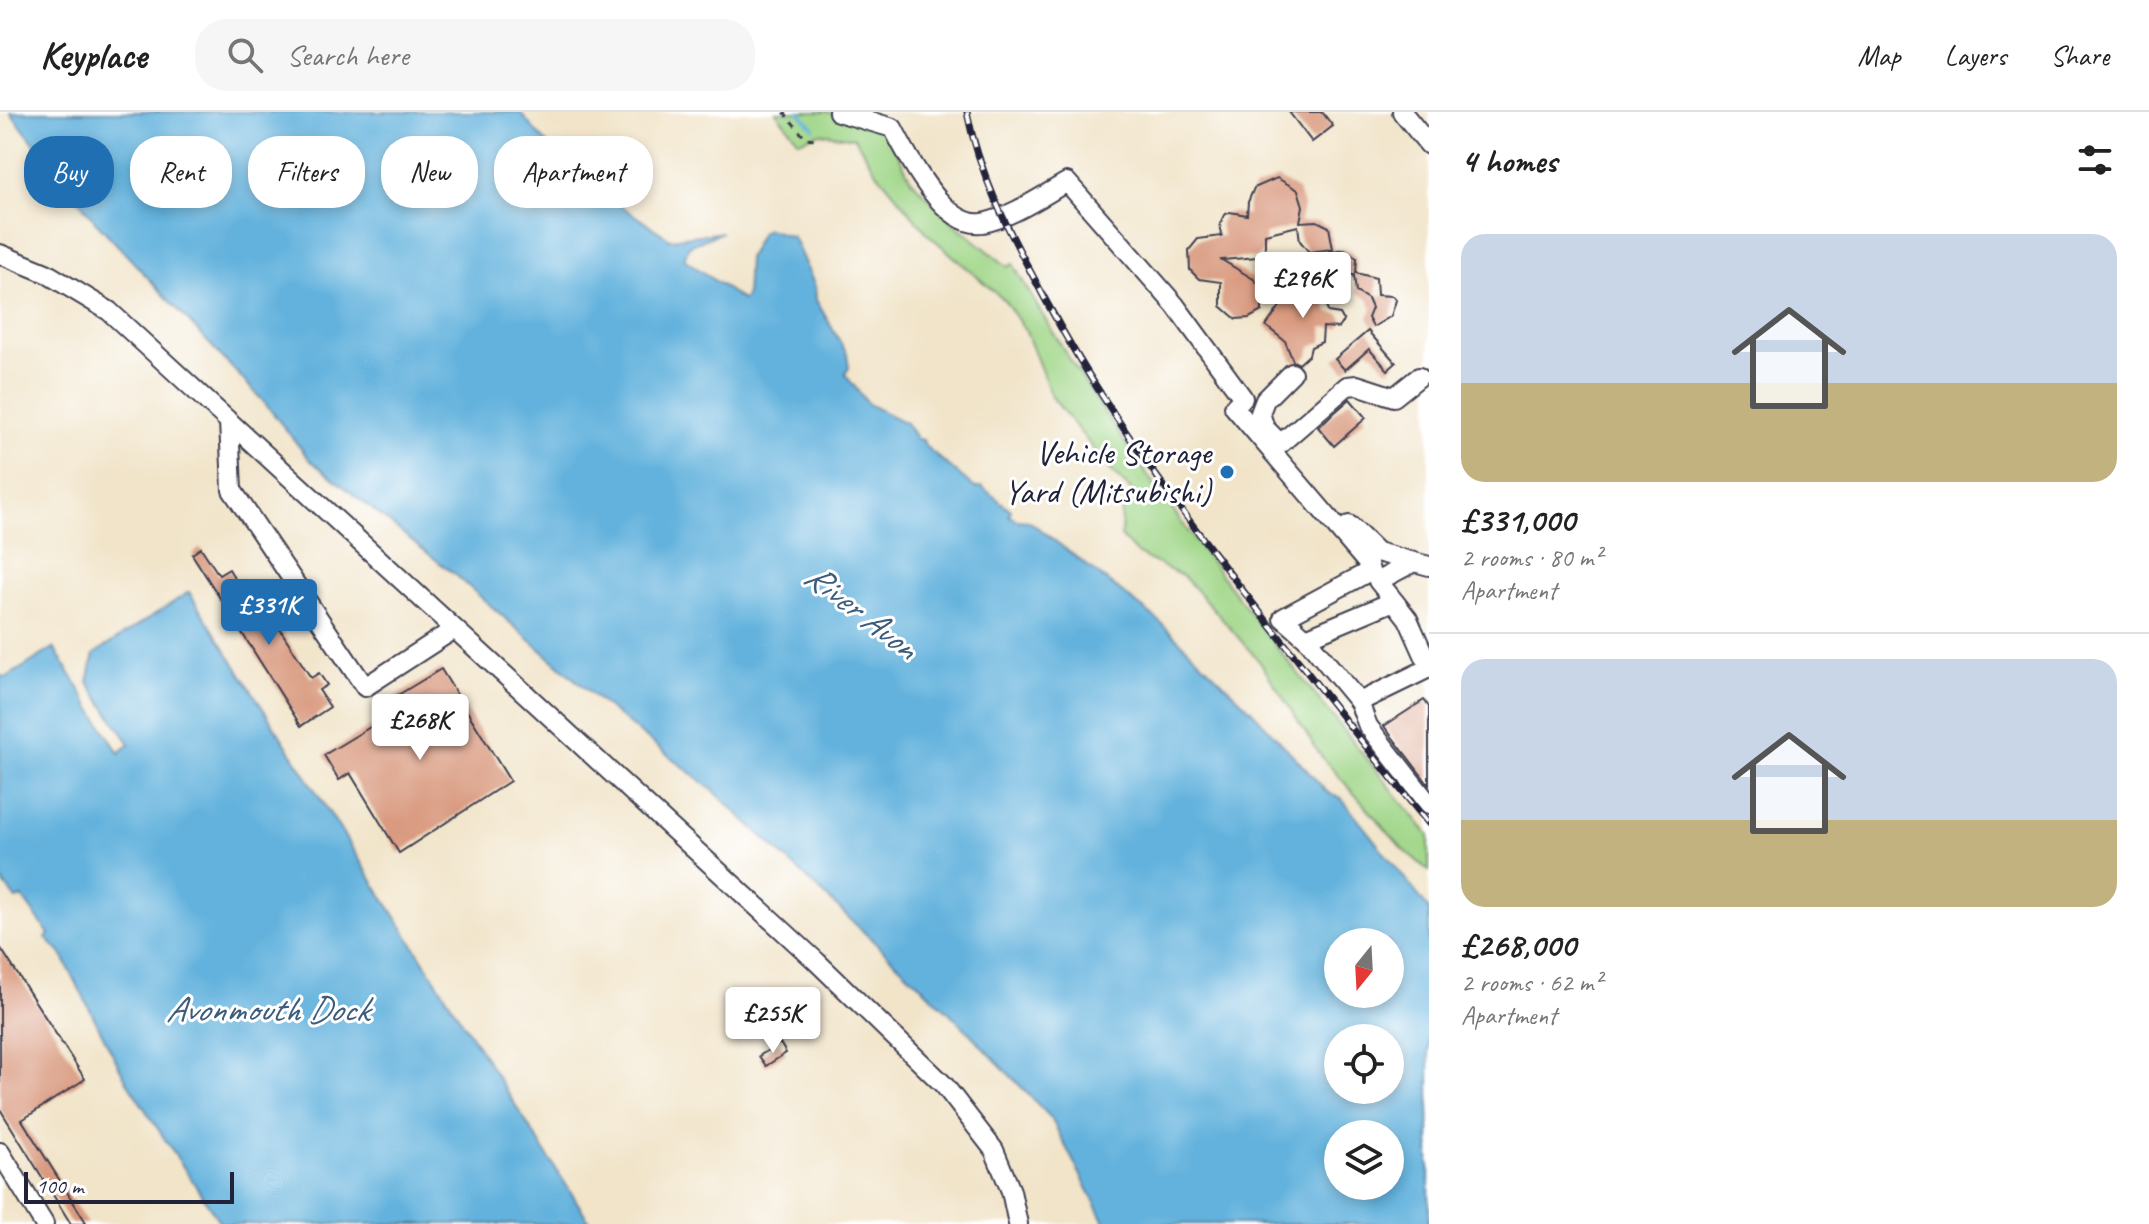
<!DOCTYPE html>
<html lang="en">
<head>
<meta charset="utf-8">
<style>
	body { margin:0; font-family:Caveat,sans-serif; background:#f6f6f6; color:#222; height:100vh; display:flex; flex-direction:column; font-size:30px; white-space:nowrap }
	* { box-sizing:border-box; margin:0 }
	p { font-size:26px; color:#767676 }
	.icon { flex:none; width:44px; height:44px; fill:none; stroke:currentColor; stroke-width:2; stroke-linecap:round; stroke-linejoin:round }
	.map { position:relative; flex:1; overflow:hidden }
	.side { display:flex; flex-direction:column; background:#fff; width:720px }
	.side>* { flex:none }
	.guide { position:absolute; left:24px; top:24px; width:760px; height:72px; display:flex; gap:16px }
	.needle { width:52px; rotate:198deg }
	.tools { position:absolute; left:1324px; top:816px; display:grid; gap:16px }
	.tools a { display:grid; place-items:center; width:80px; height:80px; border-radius:50%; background:#fff; box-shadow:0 4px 12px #0003; font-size:40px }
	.scale { position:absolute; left:24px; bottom:20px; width:210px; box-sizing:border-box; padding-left:8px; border:4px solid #22223b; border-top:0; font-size:22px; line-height:28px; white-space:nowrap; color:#22223b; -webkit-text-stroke:6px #fff; paint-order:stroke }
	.price { position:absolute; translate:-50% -68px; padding:0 18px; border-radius:8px; background:#fff; color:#222; font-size:26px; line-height:52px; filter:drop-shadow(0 2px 4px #0008) }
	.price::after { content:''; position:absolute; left:50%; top:48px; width:24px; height:18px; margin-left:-12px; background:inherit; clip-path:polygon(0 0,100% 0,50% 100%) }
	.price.active { background:#1f6fb2; color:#fff }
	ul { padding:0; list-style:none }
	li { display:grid; align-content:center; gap:16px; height:424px; padding:0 32px }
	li+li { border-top:2px solid #e0e0e0 }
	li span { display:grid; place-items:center; height:248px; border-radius:24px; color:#555 }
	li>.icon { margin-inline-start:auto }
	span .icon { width:144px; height:144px; fill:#fffc; stroke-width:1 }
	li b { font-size:34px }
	h2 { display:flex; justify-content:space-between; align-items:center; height:96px; padding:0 32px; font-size:34px }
	.tag { padding:0 28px; border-radius:32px; background:#fff; box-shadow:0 4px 12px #0003; font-size:28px; line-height:72px }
	.tag.active { background:#1f6fb2; color:#fff }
	header { display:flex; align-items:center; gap:48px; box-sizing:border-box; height:112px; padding:0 40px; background:#fff; border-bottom:2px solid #e0e0e0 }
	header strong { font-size:38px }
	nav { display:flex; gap:44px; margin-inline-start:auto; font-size:28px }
	.search { width:560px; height:72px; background:#f6f6f6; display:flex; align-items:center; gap:20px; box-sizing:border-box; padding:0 28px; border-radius:32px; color:#767676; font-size:30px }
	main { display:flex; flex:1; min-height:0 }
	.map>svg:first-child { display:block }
</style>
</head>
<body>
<header>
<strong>Keyplace</strong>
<div class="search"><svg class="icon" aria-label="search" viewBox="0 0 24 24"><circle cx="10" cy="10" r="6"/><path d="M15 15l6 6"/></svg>Search here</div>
<nav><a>Map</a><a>Layers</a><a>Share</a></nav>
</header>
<main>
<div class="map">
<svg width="1429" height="1112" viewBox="0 0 1429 1112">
	<rect width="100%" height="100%" fill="#fff"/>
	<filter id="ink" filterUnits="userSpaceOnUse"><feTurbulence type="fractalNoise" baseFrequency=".0125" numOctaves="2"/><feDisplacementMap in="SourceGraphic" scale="16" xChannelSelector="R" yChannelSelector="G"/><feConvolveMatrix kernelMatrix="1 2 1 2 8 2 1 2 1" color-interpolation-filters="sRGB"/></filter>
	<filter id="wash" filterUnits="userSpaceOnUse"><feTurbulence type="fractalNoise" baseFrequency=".006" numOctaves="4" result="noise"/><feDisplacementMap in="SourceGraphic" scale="32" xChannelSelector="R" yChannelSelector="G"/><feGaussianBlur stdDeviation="1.8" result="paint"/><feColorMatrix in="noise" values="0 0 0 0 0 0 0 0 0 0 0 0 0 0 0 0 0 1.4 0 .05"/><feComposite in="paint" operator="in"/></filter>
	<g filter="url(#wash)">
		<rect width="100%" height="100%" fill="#f1e4c9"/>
		<path fill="#9fd586" stroke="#607c60" stroke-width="2" d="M776,0H827L886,17L911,68L956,113L1008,155L1013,152C1128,358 1280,540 1429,723V759L1402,736L1321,644L1260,550L1209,492L1184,465L1136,441L1121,425L1122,397L1133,380L1113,361L1052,285L1026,220L1005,189L928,122L874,57L855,26L820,21L799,29Z"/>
		<path fill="#63b2dd" stroke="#426a8c" stroke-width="2" fill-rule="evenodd" d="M10,0H520C533,17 578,69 600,68C613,68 628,55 639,49L613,72L615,90L670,127L722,120L689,134L684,147L742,188L746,185L748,146L761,120L768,117L793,125L815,174L816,188L847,242L849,256L845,262L868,292L906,311L917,327L923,328L925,334L975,376L982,375L1011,398L1009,403L1017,408L1029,409L1159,509L1250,597L1328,681L1341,686L1429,797V1112H1106L1051,1006L956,907L714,679L603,592L459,466L310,348L263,289L95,109ZM1338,830H1390V882H1338ZM1338,926H1390V978H1338ZM1338,1022H1390V1074H1338Z
			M189,480L591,1112H221L127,970L62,843L46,826L49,822L22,785L16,787L0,767V564L7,565L54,536L119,641L130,632L88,570L94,542Z"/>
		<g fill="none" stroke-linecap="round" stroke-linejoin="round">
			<path stroke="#63b2dd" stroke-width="4" d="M799,0L814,16"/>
		</g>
		<g id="blocks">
			<path fill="#d99a7f" d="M1289,0H1322L1333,14L1312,30Z
				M1277,66L1298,78L1303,94L1300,110L1317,109L1329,115L1333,137L1309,140L1300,129L1298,114L1265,122V136L1258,145L1222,148L1255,168L1262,178V199L1249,206L1236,207L1221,194V170L1199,167L1190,158L1189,138L1198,127L1222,124L1220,112L1224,103L1230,100L1247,103L1248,90L1254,76Z
				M1345,137L1357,146L1356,161L1376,166L1377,183L1392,184L1396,188L1391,204L1373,215L1368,206L1372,196L1368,187L1356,180L1354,163L1342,161L1334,154L1330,139Z
				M1299,163L1309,168L1310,181L1324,185L1328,200L1340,202L1344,209L1339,216L1323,215L1322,230L1311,235L1309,243L1299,252L1293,249L1285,229L1266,214L1283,190L1294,185L1290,171Z
				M1368,219L1396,251L1388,258L1369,237L1345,258L1335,247Z
				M1350,287L1366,306L1334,334L1318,315Z
				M201,436L219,463L229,457L267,520L278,514L311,566L319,561L327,573L319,578L330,595L301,614L192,442Z
				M441,557L510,669L399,741L350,661L339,668L324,643L390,603L383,592Z
				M1424,588L1429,595V673L1384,614Z
				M0,835L85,967L22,1008L87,1112H71L0,997Z
				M780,931L786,941L766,954L759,944Z"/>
		</g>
	</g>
	<g filter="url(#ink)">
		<use href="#blocks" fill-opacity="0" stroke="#413f50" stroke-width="2"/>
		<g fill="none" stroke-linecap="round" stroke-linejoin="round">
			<g stroke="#413f50" stroke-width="22">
				<path id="minor" d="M838,0L893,16C907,43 944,117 983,111C1012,105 1042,84 1067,70L1175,193L1243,286L1234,295L1368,452L1370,459L1283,506L1306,526L1359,590L1368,614L1429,692
					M1402,0L1429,33
					M0,142L46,161L109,199L816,849L944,973L994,1038L1011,1079L1018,1112
					M229,309L232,378L365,575L453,518
					M1278,329L1265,316L1260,301L1265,288L1292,261
					M1280,332L1347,274L1357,273L1394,285L1419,265
					M1349,413L1377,440L1429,454
					M1394,489L1378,469L1412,451
					M1306,526L1394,489L1408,507L1429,554
					M1359,590L1429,556
					M0,1040L44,1112"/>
			</g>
			<path stroke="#413f50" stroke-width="3" stroke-dasharray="6 6" stroke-linecap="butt" d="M784,0L805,26L817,27"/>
			<use href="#minor" stroke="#fff" stroke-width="18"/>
			<g stroke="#22223b" stroke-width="7">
				<path id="rail" d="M967,0C979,61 1006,114 1035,168C1106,306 1200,425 1296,546C1340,602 1384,658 1429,712"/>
			</g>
			<use href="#rail" stroke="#fff" stroke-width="4" stroke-dasharray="12" stroke-linecap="butt"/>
		</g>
	</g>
	<circle fill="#1f6fb2" stroke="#fff" stroke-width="3" cx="1227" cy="360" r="8"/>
	<g text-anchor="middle" stroke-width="6" stroke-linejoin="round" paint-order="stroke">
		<g font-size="34" fill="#22223b" stroke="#fff" text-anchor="end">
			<text x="1211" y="352">Vehicle Storage<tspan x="1211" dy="39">Yard (Mitsubishi)</tspan></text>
		</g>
		<g font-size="36" font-style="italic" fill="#3c5c7c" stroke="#fff">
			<text transform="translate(862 498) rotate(38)" y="13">River Avon</text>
			<text x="267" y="909">Avonmouth Dock</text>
		</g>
	</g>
</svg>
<div class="tools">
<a><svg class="needle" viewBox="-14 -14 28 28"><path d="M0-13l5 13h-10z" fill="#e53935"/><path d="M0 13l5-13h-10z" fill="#767676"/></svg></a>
<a><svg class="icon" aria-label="locate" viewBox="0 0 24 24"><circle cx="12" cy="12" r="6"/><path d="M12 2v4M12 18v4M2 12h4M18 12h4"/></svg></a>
<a><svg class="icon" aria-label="layers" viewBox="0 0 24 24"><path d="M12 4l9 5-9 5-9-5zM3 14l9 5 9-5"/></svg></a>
</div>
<div class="scale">100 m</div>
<b class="price" style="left:1303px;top:208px">£296K</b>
<b class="price active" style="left:269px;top:535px">£331K</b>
<b class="price" style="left:420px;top:650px">£268K</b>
<b class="price" style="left:773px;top:943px">£255K</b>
<div class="guide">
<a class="tag active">Buy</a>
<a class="tag">Rent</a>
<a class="tag">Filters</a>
<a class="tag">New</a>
<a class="tag">Apartment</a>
</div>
</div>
<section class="side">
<h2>4 homes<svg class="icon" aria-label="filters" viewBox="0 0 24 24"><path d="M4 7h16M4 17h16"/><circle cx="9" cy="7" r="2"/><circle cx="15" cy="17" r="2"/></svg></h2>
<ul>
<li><span style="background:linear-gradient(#c9d6e8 60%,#c2b280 0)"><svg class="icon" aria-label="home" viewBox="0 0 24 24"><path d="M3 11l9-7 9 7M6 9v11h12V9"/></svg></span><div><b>£331,000</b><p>2 rooms · 80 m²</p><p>Apartment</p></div></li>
<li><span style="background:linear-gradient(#c9d6e8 65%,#c2b280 0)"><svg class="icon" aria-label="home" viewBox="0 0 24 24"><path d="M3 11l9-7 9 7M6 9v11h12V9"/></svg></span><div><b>£268,000</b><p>2 rooms · 62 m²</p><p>Apartment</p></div></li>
</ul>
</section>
</main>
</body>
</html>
